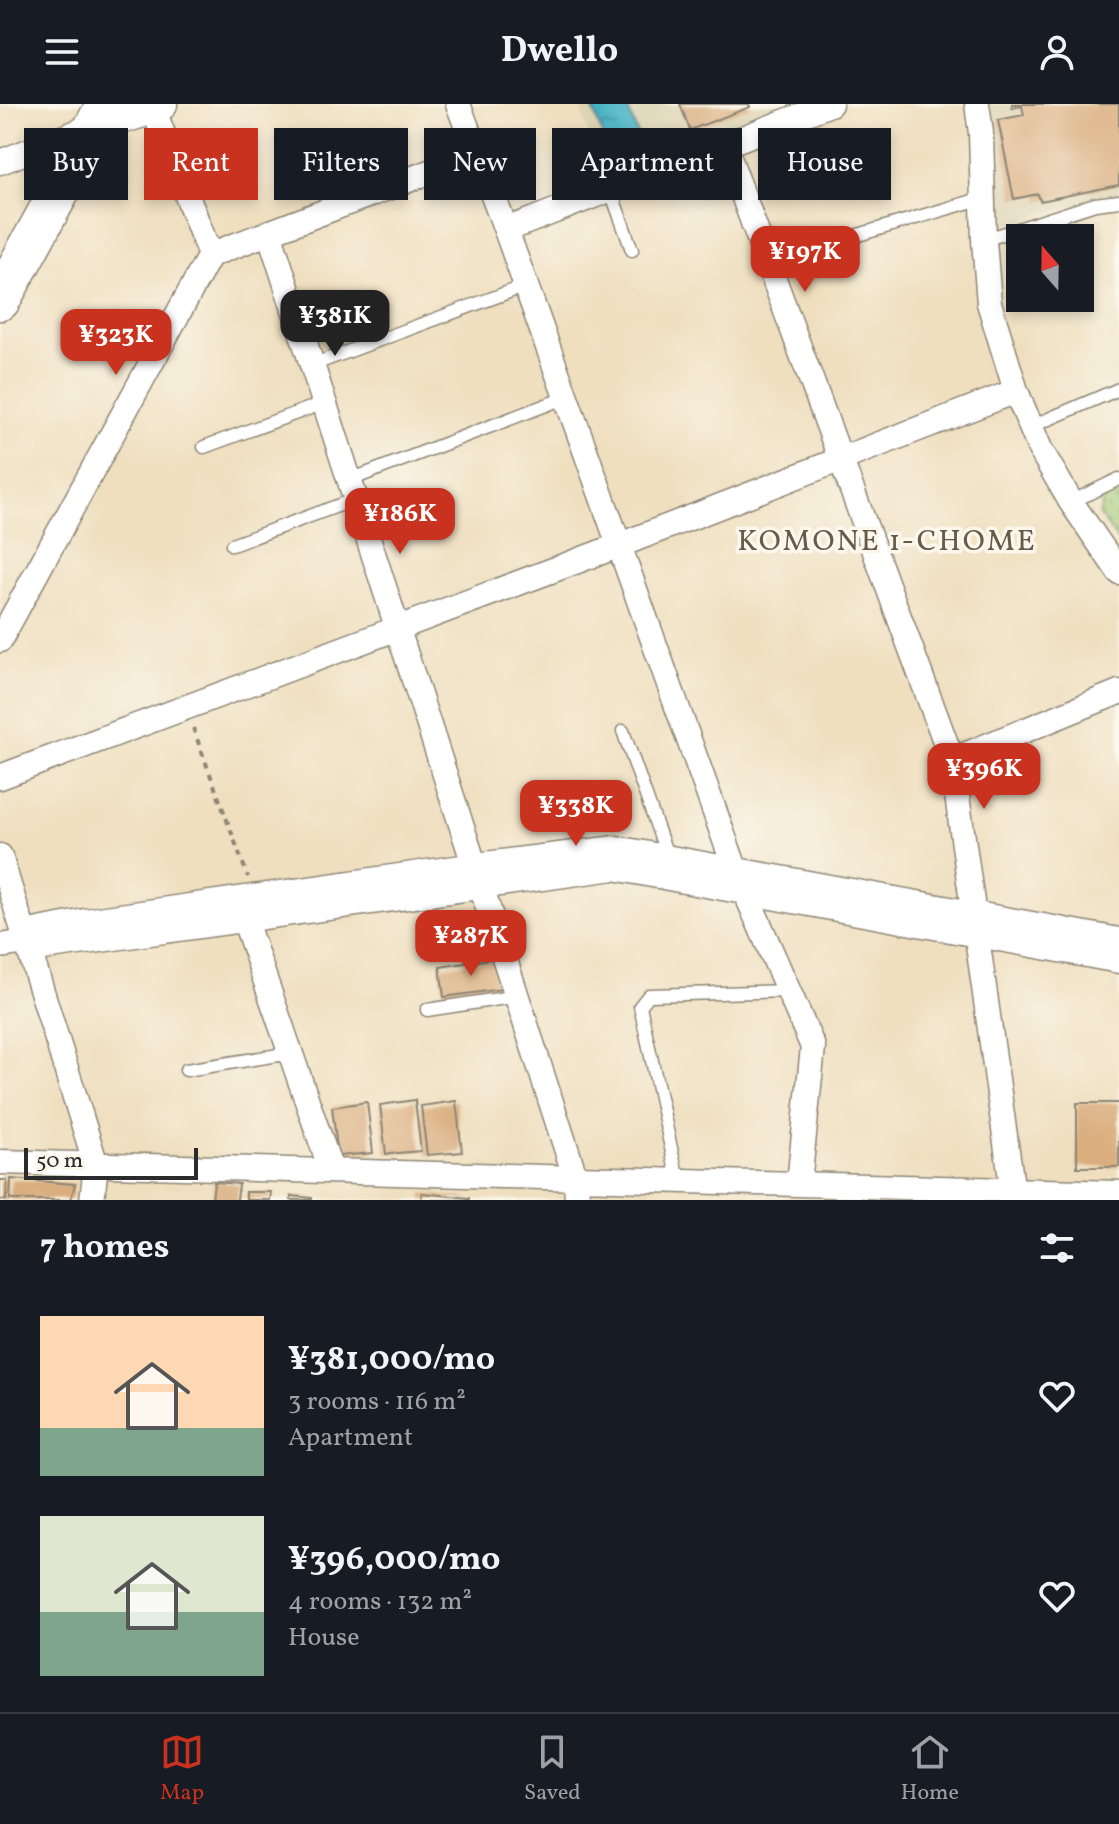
<!DOCTYPE html>
<html lang="en">
<head>
<meta charset="utf-8">
<style>
	body { margin:0; font-family:Vollkorn,serif; background:#242831; color:#f1f3f6; height:100vh; display:flex; flex-direction:column; font-size:30px; white-space:nowrap }
	* { box-sizing:border-box; margin:0 }
	p { font-size:26px; color:#9ea1a6 }
	.icon { flex:none; width:44px; height:44px; fill:none; stroke:currentColor; stroke-width:2; stroke-linecap:round; stroke-linejoin:round }
	.map { position:relative; height:1096px; overflow:hidden }
	.panel { display:flex; flex-direction:column; background:#171b24; flex:1 }
	.panel>* { flex:none }
	.guide { position:absolute; left:24px; top:24px; width:1072px; height:72px; display:flex; gap:16px }
	.needle { width:52px; rotate:340deg }
	.buttons { position:absolute; left:1006px; top:120px; display:grid; gap:16px }
	.buttons a { display:grid; place-items:center; width:88px; height:88px; border-radius:0px; background:#171b24; box-shadow:0 4px 12px #0003; font-size:40px }
	.scale { position:absolute; left:24px; bottom:20px; width:174px; box-sizing:border-box; padding-left:8px; border:4px solid #2b2b2b; border-top:0; font-size:22px; line-height:28px; white-space:nowrap; color:#2b2b2b; -webkit-text-stroke:6px #fbf7ec; paint-order:stroke }
	.price { position:absolute; translate:-50% -68px; padding:0 18px; border-radius:16px; background:#c8321e; color:#fff; font-size:26px; line-height:52px; filter:drop-shadow(0 2px 4px #0008) }
	.price::after { content:''; position:absolute; left:50%; top:48px; width:24px; height:18px; margin-left:-12px; background:inherit; clip-path:polygon(0 0,100% 0,50% 100%) }
	.price.active { background:#222; color:#fff }
	ul { padding:0; list-style:none }
	li { display:flex; align-items:center; gap:24px; height:200px; padding:0 40px }
	li span { display:grid; place-items:center; flex:none; width:224px; height:160px; border-radius:0px; color:#555 }
	li>.icon { margin-inline-start:auto }
	span .icon { width:96px; height:96px; fill:#fffc; stroke-width:1 }
	li b { font-size:34px }
	h2 { display:flex; justify-content:space-between; align-items:center; height:96px; padding:0 40px; font-size:34px }
	.tag { padding:0 28px; border-radius:0px; background:#171b24; box-shadow:0 4px 12px #0003; font-size:28px; line-height:72px }
	.tag.active { background:#c8321e; color:#fff }
	header { display:flex; justify-content:space-between; align-items:center; height:104px; padding:0 40px; background:#171b24; font-size:36px; font-weight:700 }
	.dock { display:flex; justify-content:space-around; align-items:center; height:112px; border-top:2px solid #363941; background:#171b24; font-size:22px; color:#9ea1a6 }
	.dock a { display:grid; justify-items:center; gap:4px }
	.dock .active { color:#c8321e }
	.map>svg:first-child { display:block }
</style>
</head>
<body>
<header><svg class="icon" aria-label="menu" viewBox="0 0 24 24"><path d="M4 6h16M4 12h16M4 18h16"/></svg>Dwello<svg class="icon" aria-label="person" viewBox="0 0 24 24"><circle cx="12" cy="8" r="4"/><path d="M4 21q1-7 8-7t8 7"/></svg></header>
<div class="map">
<svg width="1119" height="1096" viewBox="0 0 1119 1096">
	<defs>
		<pattern id="park-dots" width="8" height="8" patternUnits="userSpaceOnUse" patternTransform="scale(2)"><rect width="8" height="8" fill="#a1c874"/><path d="M2 2h.1M6 6h.1" fill="none" stroke="#83a35f" stroke-width="1.8" stroke-linecap="round"/></pattern>
		<pattern id="water-ripples" width="26" height="14" patternUnits="userSpaceOnUse" patternTransform="scale(2)"><rect width="26" height="14" fill="#46b2c4"/><path d="M2 4q2-2 4 0t4 0M15 11q2-2 4 0t4 0" fill="none" stroke="#3b919f"/></pattern>
	</defs>
	<rect width="100%" height="100%" fill="#fbf7ec"/>
	<filter id="ink" filterUnits="userSpaceOnUse"><feTurbulence type="fractalNoise" baseFrequency=".0125" numOctaves="2"/><feDisplacementMap in="SourceGraphic" scale="16" xChannelSelector="R" yChannelSelector="G"/><feConvolveMatrix kernelMatrix="1 2 1 2 8 2 1 2 1" color-interpolation-filters="sRGB"/></filter>
	<filter id="wash" filterUnits="userSpaceOnUse"><feTurbulence type="fractalNoise" baseFrequency=".006" numOctaves="4" result="noise"/><feDisplacementMap in="SourceGraphic" scale="32" xChannelSelector="R" yChannelSelector="G"/><feGaussianBlur stdDeviation="1.8" result="paint"/><feColorMatrix in="noise" values="0 0 0 0 0 0 0 0 0 0 0 0 0 0 0 0 0 1.4 0 .05"/><feComposite in="paint" operator="in"/></filter>
	<g filter="url(#wash)">
		<rect width="100%" height="100%" fill="#efdfbf"/>
		<path fill="#ddd4b4" d="M579,0H807L604,79Z
			M990,0H1119V91L1096,93L996,125Z"/>
		<path fill="url(#park-dots)" stroke="#667a50" stroke-width="2" d="M1119,382V438L1099,411L1105,389Z"/>
		<path fill="url(#water-ripples)" stroke="#386e78" stroke-width="2" d="M591,0H626L645,49L614,61Z"/>
		<g id="blocks">
			<path fill="#daae7f" d="M680,0H749L750,3L690,26Z
				M1012,0H1119V81L1040,97L1038,90L1014,95L998,16L1024,11L1022,2L1012,4Z
				M497,854L502,885L444,893L440,863Z
				M415,996L421,1047L386,1050L380,1001Z
				M456,997L462,1048L427,1051L421,1002Z
				M367,998L373,1049L338,1052L332,1003Z
				M1077,999H1119V1063H1077Z
				M11,1075L75,1080L71,1096H10Z
				M0,1076H7L6,1096H0Z
				M214,1078L239,1080L237,1096H212Z
				M246,1088H271L270,1096H246Z
				M422,1089L469,1094V1096H421Z
				M291,1092L312,1094V1096H291Z"/>
		</g>
	</g>
	<g filter="url(#ink)">
		<use href="#blocks" fill-opacity="0" stroke="#8d8575" stroke-width="2"/>
		<g fill="none" stroke-linecap="round" stroke-linejoin="round">
			<g stroke="#8d8575" stroke-width="15">
				<path id="service" d="M610,85L632,146
					M984,136L1095,100L1119,97
					M767,158L983,94
					M312,261L525,182
					M1030,323L1119,285
					M204,343L324,299
					M350,376L567,293
					M1071,398L1119,375
					M232,441L356,395
					M623,627L668,754
					M427,906L518,892
					M186,966L291,949
					M678,1076L640,902L649,891L789,887"/>
			</g>
			<g stroke="#8d8575" stroke-width="27">
				<path id="minor" d="M458,0L506,126L830,0
					M977,0L981,29L984,136L989,199L1016,287L1040,345L1071,398L1119,468
					M724,40L952,656L1014,1096
					M0,58L95,21
					M506,126L736,767L813,943L799,1079
					M269,128L576,1075L577,1096
					M210,151L477,50
					M0,536L210,151L153,4
					M952,656L1119,588
					M0,673L620,441L1016,287
					M0,752L96,1061L92,1096
					M239,800L331,1066
					M24,829L85,817L476,761L616,744L1119,836
					M0,842L27,838
					M29,846L614,764L1119,857
					M0,1058L1119,1089"/>
			</g>
			<g stroke="#8d8575" stroke-width="35">
				<path id="tertiary" d="M95,21C117,14 140,10 161,0"/>
			</g>
			<g stroke="#8d8575" stroke-width="43">
				<path id="primary" d="M0,196L107,0"/>
			</g>
			<path stroke="#8d8575" stroke-width="4" stroke-dasharray="6 6" stroke-linecap="butt" d="M193,624L248,773"/>
			<use href="#service" stroke="#fff" stroke-width="12"/>
			<use href="#minor" stroke="#fff" stroke-width="24"/>
			<use href="#tertiary" stroke="#fff" stroke-width="32"/>
			<use href="#primary" stroke="#fff" stroke-width="40"/>
		</g>
	</g>
	<g text-anchor="middle" stroke-width="7" stroke-linejoin="round" paint-order="stroke">
		<g font-size="30" letter-spacing="2" fill="#685948" stroke="#fbf7ec">
			<text x="887" y="446">KOMONE 1-CHOME</text>
		</g>
	</g>
</svg>
<div class="buttons">
<a><svg class="needle" viewBox="-14 -14 28 28"><path d="M0-13l5 13h-10z" fill="#e53935"/><path d="M0 13l5-13h-10z" fill="#9ea1a6"/></svg></a>
</div>
<div class="scale">50 m</div>
<b class="price" style="left:805px;top:190px">¥197K</b>
<b class="price active" style="left:335px;top:254px">¥381K</b>
<b class="price" style="left:116px;top:273px">¥323K</b>
<b class="price" style="left:400px;top:452px">¥186K</b>
<b class="price" style="left:984px;top:707px">¥396K</b>
<b class="price" style="left:576px;top:744px">¥338K</b>
<b class="price" style="left:471px;top:874px">¥287K</b>
<div class="guide">
<a class="tag">Buy</a>
<a class="tag active">Rent</a>
<a class="tag">Filters</a>
<a class="tag">New</a>
<a class="tag">Apartment</a>
<a class="tag">House</a>
</div>
</div>
<section class="panel">
<h2>7 homes<svg class="icon" aria-label="filters" viewBox="0 0 24 24"><path d="M4 7h16M4 17h16"/><circle cx="9" cy="7" r="2"/><circle cx="15" cy="17" r="2"/></svg></h2>
<ul>
<li><span style="background:linear-gradient(#ffd9b3 70%,#7fa58c 0)"><svg class="icon" aria-label="home" viewBox="0 0 24 24"><path d="M3 11l9-7 9 7M6 9v11h12V9"/></svg></span><div><b>¥381,000/mo</b><p>3 rooms · 116 m²</p><p>Apartment</p></div><svg class="icon" aria-label="heart" viewBox="0 0 24 24"><path d="M12 20l-8-8c-3-5 5-10 8-4 3-6 11-1 8 4z"/></svg></li>
<li><span style="background:linear-gradient(#dfe7d0 60%,#7fa58c 0)"><svg class="icon" aria-label="home" viewBox="0 0 24 24"><path d="M3 11l9-7 9 7M6 9v11h12V9"/></svg></span><div><b>¥396,000/mo</b><p>4 rooms · 132 m²</p><p>House</p></div><svg class="icon" aria-label="heart" viewBox="0 0 24 24"><path d="M12 20l-8-8c-3-5 5-10 8-4 3-6 11-1 8 4z"/></svg></li>
</ul>
</section>
<nav class="dock">
<a class="active"><svg class="icon" aria-label="map" viewBox="0 0 24 24"><path d="M3 6l6-2 6 2 6-2v14l-6 2-6-2-6 2zM9 4v14M15 6v14"/></svg>Map</a>
<a><svg class="icon" aria-label="saved" viewBox="0 0 24 24"><path d="M7 4h10v16l-5-4-5 4z"/></svg>Saved</a>
<a><svg class="icon" aria-label="home" viewBox="0 0 24 24"><path d="M3 11l9-7 9 7M6 9v11h12V9"/></svg>Home</a>
</nav>
</body>
</html>
